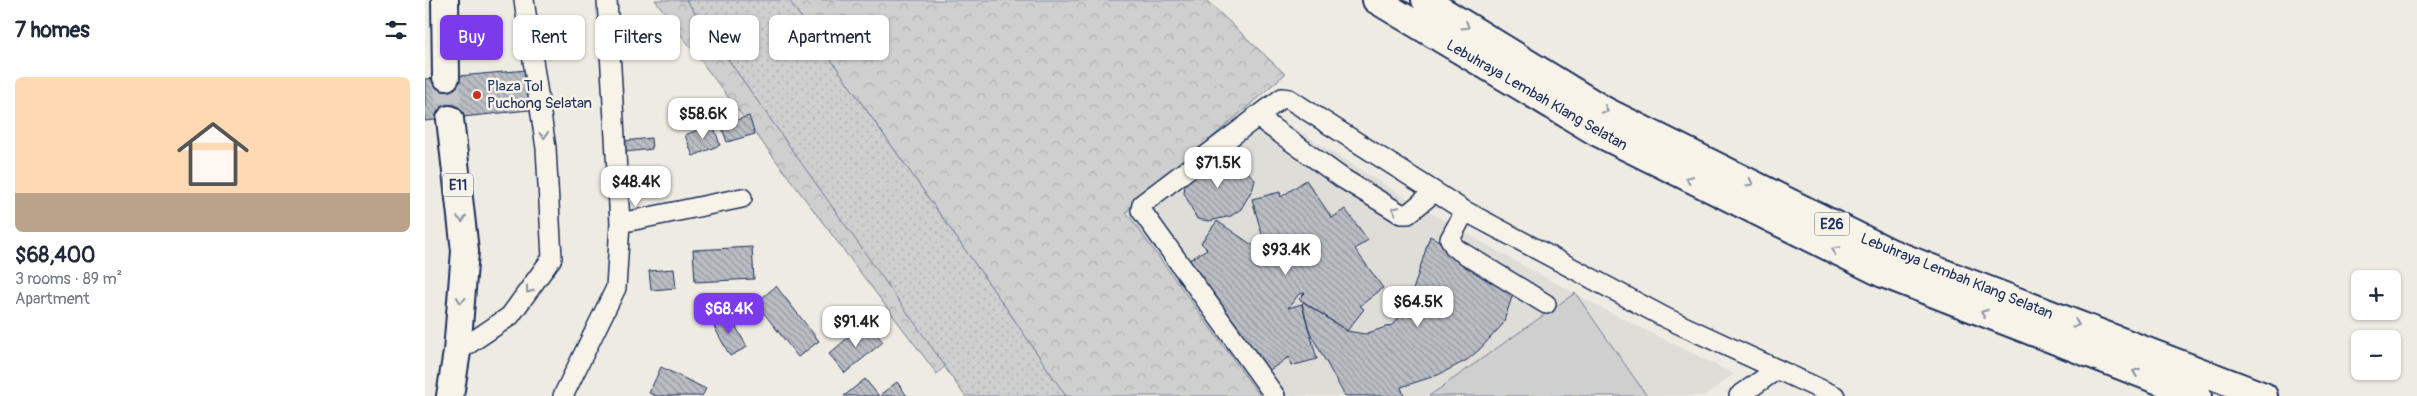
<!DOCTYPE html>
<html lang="en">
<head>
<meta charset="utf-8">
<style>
	body { margin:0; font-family:Pangolin,sans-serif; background:#f6f6f7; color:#1f2937; height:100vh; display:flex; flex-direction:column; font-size:19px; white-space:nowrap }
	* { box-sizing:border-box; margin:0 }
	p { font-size:16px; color:#747a83 }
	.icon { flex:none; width:28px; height:28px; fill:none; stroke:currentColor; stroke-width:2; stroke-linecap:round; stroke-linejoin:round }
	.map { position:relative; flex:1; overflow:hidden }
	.panel { display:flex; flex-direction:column; background:#fff; width:425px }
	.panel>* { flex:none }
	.banner { position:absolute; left:15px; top:15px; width:475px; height:45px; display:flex; gap:10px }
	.fabs { position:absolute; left:1926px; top:270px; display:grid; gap:10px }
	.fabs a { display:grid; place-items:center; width:50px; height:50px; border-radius:8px; background:#fff; box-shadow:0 1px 4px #0004; font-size:25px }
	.price { position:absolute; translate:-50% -42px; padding:0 11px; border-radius:10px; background:#fff; color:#222; font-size:16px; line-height:32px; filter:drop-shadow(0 1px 2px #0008) }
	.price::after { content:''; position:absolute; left:50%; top:30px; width:15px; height:11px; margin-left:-8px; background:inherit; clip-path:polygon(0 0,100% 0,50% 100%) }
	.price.active { background:#7c3aed; color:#fff }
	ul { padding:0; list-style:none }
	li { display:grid; align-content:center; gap:10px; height:265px; padding:0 15px }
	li+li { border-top:1px solid #e0e1e3 }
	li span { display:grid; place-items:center; height:155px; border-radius:8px; color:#555 }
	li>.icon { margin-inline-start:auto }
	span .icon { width:90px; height:90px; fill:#fffc; stroke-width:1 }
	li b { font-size:21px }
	h2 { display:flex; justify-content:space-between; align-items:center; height:60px; padding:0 15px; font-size:21px }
	.pill { padding:0 18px; border-radius:8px; background:#fff; box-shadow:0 1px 4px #0004; font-size:18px; line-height:45px }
	.pill.active { background:#7c3aed; color:#fff }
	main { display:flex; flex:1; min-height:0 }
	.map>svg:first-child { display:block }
</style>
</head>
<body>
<main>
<section class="panel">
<h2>7 homes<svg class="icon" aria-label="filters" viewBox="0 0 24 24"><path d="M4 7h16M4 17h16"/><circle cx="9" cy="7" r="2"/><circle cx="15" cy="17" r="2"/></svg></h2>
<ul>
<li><span style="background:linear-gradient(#ffd9b3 75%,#b9a48a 0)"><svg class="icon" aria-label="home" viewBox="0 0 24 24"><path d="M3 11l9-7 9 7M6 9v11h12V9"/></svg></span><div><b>$68,400</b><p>3 rooms · 89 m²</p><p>Apartment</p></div></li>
</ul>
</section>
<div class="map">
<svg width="1992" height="396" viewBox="0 0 1992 396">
	<defs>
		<pattern id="grass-dots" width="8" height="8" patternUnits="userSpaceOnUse" patternTransform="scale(1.25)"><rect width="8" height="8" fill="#cfcfcf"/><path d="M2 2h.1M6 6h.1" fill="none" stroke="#b1b2b4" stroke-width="1.8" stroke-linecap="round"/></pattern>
		<pattern id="forest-crowns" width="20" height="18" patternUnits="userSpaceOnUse" patternTransform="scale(1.25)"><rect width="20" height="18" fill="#cfcfcf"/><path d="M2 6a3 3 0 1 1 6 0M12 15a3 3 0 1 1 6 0" fill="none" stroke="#b1b2b4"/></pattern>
		<pattern id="building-back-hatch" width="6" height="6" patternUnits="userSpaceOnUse" patternTransform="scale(1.25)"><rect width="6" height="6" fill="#babdc2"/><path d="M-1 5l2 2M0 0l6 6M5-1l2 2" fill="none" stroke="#969aa1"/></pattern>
	</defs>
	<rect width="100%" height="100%" fill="#eeebe2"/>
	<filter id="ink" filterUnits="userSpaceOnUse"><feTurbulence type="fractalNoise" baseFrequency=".02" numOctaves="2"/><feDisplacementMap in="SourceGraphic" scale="10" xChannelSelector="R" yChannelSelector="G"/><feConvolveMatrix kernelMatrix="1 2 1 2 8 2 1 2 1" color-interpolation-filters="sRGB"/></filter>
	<g filter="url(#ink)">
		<path fill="#deddd8" d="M827,102L994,206L1097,265L1192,316L1309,374L1279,396H835L701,211Z"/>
		<path fill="url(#grass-dots)" stroke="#757f96" d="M261,0H364L584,312L641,396H540Z"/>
		<path fill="url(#forest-crowns)" stroke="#757f96" d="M230,0H261L520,366L512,374Z
			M364,0H781L860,74L701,212L835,396H641L584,312Z"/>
		<path fill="#cfcfcf" stroke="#757f96" d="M1150,293L1222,396H1004Z"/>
		<path fill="url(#building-back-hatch)" stroke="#1b2f5e" d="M102,70L104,110L0,121V79Z
			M324,116L330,134L302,142L296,125Z
			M288,124L295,145L268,156L260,135Z
			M226,138L227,149L201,152L199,141Z
			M795,155L807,158L817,166L830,180L828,188L816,209L806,216L784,221L772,219L759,193L761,175Z
			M881,180L907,218L920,209L943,240L930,249L958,288L935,306L939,309L922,331L874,299L880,293L874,294L863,308L877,304L892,359L866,366L864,357L839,374L758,264L782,249L776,243L792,221L839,253L836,259L841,265L848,262L855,253L856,247L841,249L827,199L855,192L856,197Z
			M1005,236L1055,264L1052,274L1092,282L1078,324L1055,349L1042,360L1013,375L976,387L979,396H920L884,331L877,304L879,302L922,331L940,334L967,325L983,306Z
			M327,247L329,279L270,282L268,250Z
			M249,269L251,288L226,290L224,271Z
			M351,286L394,341L373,357L331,303Z
			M304,314L322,347L305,356L287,323Z
			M441,322L458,342L420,373L404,354Z
			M236,367L281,389L277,396H231L224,393Z
			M440,379L454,396H419Z
			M472,382L482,396H457L456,394Z"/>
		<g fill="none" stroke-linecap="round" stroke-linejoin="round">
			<path stroke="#c4c5c8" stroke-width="26" stroke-dasharray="26 13" stroke-linecap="butt" d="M21,77L25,119"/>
			<g stroke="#1b2f5e" stroke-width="22">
				<path id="minor" d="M831,116L917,178L976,214H983L1009,192
					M1040,211L1025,239L1030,248L1121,304
					M195,223L317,198
					M32,352L85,316L127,258L121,148L99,0
					M138,396L191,288L195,223L182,0
					M850,396L716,210L717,204L857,98L864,99L1040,211L1241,318L1410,396
					M1314,396L1351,370"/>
			</g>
			<g stroke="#1b2f5e" stroke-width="30">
				<path id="highway" d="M20,0L21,77
					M951,0L1171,132L1458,274L1773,396
					M1000,0L1181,111L1465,252L1839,396
					M25,396L32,352L40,251L25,119"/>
			</g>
			<use href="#minor" stroke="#f7f3e8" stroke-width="19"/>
			<use href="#highway" stroke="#f7f3e8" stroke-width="26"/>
		</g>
		<defs><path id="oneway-chevron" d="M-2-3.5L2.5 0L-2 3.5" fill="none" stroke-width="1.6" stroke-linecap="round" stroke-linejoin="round" transform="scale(1.25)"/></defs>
		<g stroke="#8991a3">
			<use href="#oneway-chevron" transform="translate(1041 26) rotate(32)"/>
			<use href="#oneway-chevron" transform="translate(1180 110) rotate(29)"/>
			<use href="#oneway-chevron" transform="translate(119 135) rotate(82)"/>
			<use href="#oneway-chevron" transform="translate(1264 179) rotate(-154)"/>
			<use href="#oneway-chevron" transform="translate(1325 183) rotate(26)"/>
			<use href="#oneway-chevron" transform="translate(970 210) rotate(-153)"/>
			<use href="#oneway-chevron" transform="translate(37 219) rotate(83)"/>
			<use href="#oneway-chevron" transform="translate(1410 250) rotate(-154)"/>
			<use href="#oneway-chevron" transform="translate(104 290) rotate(126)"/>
			<use href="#oneway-chevron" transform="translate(36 300) rotate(95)"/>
			<use href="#oneway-chevron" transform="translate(1559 313) rotate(-159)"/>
			<use href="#oneway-chevron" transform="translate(1651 324) rotate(21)"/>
			<use href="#oneway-chevron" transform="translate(1711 372) rotate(-159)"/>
		</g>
	</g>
	<circle fill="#c8321e" stroke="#f7f3e8" stroke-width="2" cx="52" cy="95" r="5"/>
	<g text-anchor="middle" stroke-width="5" stroke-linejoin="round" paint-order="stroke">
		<g fill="#f7f3e8" stroke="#5d6a87" stroke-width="1">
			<rect x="18" y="173.5" width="30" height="23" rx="4"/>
			<rect x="1389.5" y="212.5" width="35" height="23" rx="4"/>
		</g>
		<g font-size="14" font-weight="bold" fill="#1b2f5e">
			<text x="33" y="190">E11</text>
			<text x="1407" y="229">E26</text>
		</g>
		<g font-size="15" fill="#1b2f5e" stroke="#f7f3e8" text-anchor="start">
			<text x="62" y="91">Plaza Tol<tspan x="62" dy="17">Puchong Selatan</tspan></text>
		</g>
		<g font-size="15" fill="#1b2f5e" stroke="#f7f3e8">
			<text transform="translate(1112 95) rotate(30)" y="5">Lebuhraya Lembah Klang Selatan</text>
			<text transform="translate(1532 276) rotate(22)" y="5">Lebuhraya Lembah Klang Selatan</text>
		</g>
	</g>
</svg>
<div class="fabs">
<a>+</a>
<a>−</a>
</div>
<b class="price" style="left:278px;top:140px">$58.6K</b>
<b class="price" style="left:793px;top:189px">$71.5K</b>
<b class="price" style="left:211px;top:208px">$48.4K</b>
<b class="price" style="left:861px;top:276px">$93.4K</b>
<b class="price" style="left:993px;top:328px">$64.5K</b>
<b class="price active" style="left:304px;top:335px">$68.4K</b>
<b class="price" style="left:431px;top:348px">$91.4K</b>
<div class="banner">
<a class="pill active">Buy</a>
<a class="pill">Rent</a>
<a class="pill">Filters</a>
<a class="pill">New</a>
<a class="pill">Apartment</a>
</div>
</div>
</main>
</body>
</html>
